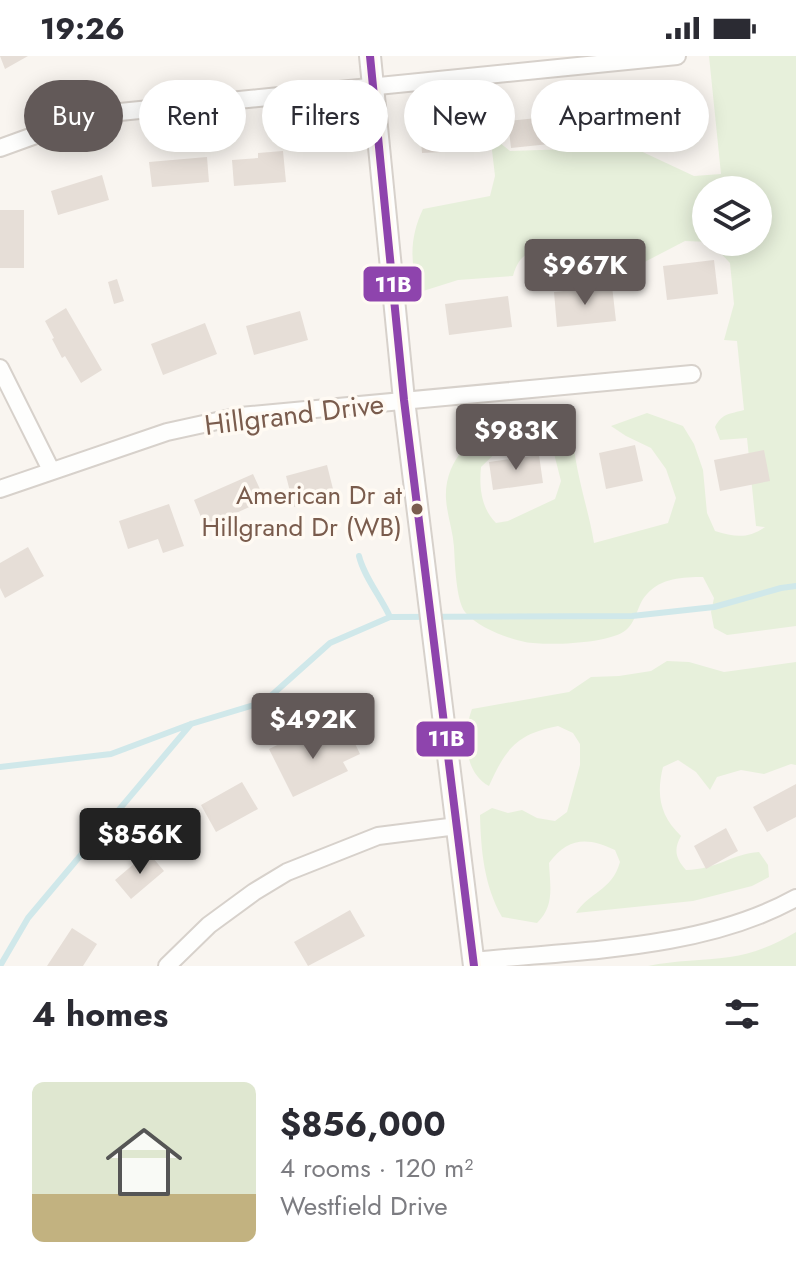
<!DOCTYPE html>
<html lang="en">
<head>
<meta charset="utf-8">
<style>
	body { margin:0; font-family:Jost,sans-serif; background:#f7f7f7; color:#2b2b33; height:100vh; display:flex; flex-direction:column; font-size:30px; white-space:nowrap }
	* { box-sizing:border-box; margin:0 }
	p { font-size:26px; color:#7c7c81 }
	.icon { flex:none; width:44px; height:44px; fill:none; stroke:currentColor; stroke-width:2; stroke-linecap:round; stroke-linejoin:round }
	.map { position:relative; height:910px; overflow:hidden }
	.details { display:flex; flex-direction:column; background:#fff; flex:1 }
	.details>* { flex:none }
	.hud { position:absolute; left:24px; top:24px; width:748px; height:72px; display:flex; gap:16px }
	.tools { position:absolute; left:692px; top:120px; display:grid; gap:16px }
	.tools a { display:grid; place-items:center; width:80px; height:80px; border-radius:50%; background:#fff; box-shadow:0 4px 20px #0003; font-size:40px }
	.price { position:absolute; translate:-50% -68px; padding:0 18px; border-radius:8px; background:#625958; color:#fff; font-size:26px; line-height:52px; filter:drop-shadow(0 2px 4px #0008) }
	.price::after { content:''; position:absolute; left:50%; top:48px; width:24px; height:18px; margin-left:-12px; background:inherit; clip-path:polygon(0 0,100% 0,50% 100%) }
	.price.on { background:#222; color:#fff }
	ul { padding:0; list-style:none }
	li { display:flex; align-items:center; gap:24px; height:200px; padding:0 32px }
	li span { display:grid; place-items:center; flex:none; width:224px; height:160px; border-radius:12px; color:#555 }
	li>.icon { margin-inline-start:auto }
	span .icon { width:96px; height:96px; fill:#fffc; stroke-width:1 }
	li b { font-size:34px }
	h2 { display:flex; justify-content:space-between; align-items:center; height:96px; padding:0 32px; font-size:34px }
	.pill { padding:0 28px; border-radius:36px; background:#fff; box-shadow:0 4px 20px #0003; font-size:28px; line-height:72px }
	.pill.on { background:#625958; color:#fff }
	.status { display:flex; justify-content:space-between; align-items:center; height:56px; padding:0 40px; background:#fff; direction:ltr }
	.status svg { height:22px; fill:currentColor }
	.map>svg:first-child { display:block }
</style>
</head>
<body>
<div class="status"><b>19:26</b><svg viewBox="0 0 49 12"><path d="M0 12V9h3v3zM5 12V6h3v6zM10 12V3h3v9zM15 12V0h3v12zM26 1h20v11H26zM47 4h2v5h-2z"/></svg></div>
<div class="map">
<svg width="796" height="910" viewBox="0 0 796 910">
	<rect width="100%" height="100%" fill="#f9f5f0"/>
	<path fill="#e7f0db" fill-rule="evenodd" d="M709,0H796V570L727,579L714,572L711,556L714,542L703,521C683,521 661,522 647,538C637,548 637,565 626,574C610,588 545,590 525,586C506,582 477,571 465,556C456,544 455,508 454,491C453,475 447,459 446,443C444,405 473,373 511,371L510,383L481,411C479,431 481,452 496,467L508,465L555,443L561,425L547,370L563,367L573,374C573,411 588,450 594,487L668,467L676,442L666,413L651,392L626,380L611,370L647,357L683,370L694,388L703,414L707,457L715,475C735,481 748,483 765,471L756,470L747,382L720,384L715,371C722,357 730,358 744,354L737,285L724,284L734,248L730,207L710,186L685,185L633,212C616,203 601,208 582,205C555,200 524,179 513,220L458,224L420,236C409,208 410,180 423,153L490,140L495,120L488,60L495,46L499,86L510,95L632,91L694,120L721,118ZM706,134H758V186H706Z
		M667,605L689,606L724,616L796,606V709L791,708L764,718L741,714L717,721L710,734L696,716L678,704L663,711C656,739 660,760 681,780C673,794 676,803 686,814C718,813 732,798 759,796L768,809L769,821L752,830L693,845L576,857C589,836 612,835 620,806L615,794C588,781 568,781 549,807C550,830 555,850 537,867L502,861C484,829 481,795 480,759L492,752L508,757L522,754L537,762L555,765L567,756L580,709V688L573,677L558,670C517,678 506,692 489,730C463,716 463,677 472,653L569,636L591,621L619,620L651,615Z
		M796,876V910H648C676,904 702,905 730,901C754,898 776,888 796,876Z"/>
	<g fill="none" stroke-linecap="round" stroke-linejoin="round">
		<path stroke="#d0e8ea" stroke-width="6" d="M359,500C364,521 381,541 390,561
			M0,711L111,698L191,668L264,646L330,587L390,561L632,560L714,551L781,532L796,530
			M0,910L28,862L191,668"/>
	</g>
	<path fill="#e6ded7" d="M0,0H28L5,13Z
		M698,54L702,78L663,83L660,59Z
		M635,57L636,81L586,85L584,60Z
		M556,60L559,87L511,92L508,65Z
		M481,68L482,94L422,97L420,71Z
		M283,95L286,126L234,130L232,104L258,102V97Z
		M207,101L209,126L152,131L149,106Z
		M102,119L109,144L58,159L51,135Z
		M0,154H24V212H0Z
		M714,204L718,238L667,244L663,210Z
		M117,223L124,245L114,248L108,226Z
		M612,230L616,265L557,271L554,236Z
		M508,240L512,271L449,279L445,248Z
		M66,252L102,314L81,327L65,300L62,302L52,283L54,282L45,265Z
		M300,255L308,284L254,299L246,270Z
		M205,267L217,298L163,319L151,288Z
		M635,389L643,425L606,433L599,397Z
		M764,394L770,425L720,435L714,404Z
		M539,399L543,427L493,434L489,406Z
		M327,409L335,441L294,451L286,420Z
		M253,418L265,444L205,471L194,444Z
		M169,448L184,490L163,497L158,483L128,493L119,465Z
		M28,491L44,520L5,542L0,532V507Z
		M349,675L360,698L343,706L348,715L293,741L269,693L302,677L310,694Z
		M242,726L258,753L216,776L201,749Z
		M796,728V761L767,776L753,751Z
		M726,772L738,795L706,813L694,790Z
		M148,796L164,815L131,843L115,824Z
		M350,854L365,880L308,910L294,886Z
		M72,872L97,888L83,910H47Z"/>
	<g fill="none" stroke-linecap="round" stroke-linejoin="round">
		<g stroke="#d7d1cb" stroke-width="20">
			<path id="minor" d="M0,92L69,67L110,57L677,0
				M0,312L51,414
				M0,433L167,376L240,360L692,318
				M473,905C579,894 702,894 796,842
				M167,910L209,869L254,836L287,816L378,780L457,770"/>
		</g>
		<g stroke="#d7d1cb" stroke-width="24">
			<path id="tertiary" d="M370,0L404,344L474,910"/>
		</g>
		<use href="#minor" stroke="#fefefd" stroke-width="16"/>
		<use href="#tertiary" stroke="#fefefd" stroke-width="20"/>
		<g stroke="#fffaf3" stroke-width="14">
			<path id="bus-1" d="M370,0L404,344L474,910"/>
		</g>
		<use href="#bus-1" stroke="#8e44ad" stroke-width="8"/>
	</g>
	<circle fill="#7a5c4d" stroke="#fffaf3" stroke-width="3" cx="417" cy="453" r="7"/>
	<g text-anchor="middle" stroke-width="7" stroke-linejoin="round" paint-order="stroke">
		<g font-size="26" fill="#7a5c4d" stroke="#fffaf3" text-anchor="end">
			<text x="402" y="448">American Dr at<tspan x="402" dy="32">Hillgrand Dr (WB)</tspan></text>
		</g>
		<g font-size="28" fill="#7a5c4d" stroke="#fffaf3">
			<text transform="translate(294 358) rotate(-7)" y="10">Hillgrand Drive</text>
		</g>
	</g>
	<g stroke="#fffaf3" stroke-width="3">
		<rect x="362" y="209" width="61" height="38" rx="8" fill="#8e44ad"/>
		<rect x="415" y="664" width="61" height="38" rx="8" fill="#8e44ad"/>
	</g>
	<g font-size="22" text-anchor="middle" font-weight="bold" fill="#fff">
		<text x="393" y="236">11B</text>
		<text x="446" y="690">11B</text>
	</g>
</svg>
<div class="tools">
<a><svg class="icon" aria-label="layers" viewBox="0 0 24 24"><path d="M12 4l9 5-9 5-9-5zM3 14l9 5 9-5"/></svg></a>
</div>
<b class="price" style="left:585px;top:251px">$967K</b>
<b class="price" style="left:516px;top:416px">$983K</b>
<b class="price" style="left:313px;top:705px">$492K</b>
<b class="price on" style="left:140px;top:820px">$856K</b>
<div class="hud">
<a class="pill on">Buy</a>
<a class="pill">Rent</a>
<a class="pill">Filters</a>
<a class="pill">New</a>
<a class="pill">Apartment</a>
</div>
</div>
<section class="details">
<h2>4 homes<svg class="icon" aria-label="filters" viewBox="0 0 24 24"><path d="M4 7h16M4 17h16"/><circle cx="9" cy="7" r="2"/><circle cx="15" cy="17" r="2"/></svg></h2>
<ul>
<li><span style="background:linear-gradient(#dfe7d0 70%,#c2b280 0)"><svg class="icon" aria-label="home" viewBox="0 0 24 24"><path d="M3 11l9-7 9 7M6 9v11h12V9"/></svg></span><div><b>$856,000</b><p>4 rooms · 120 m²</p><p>Westfield Drive</p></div></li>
</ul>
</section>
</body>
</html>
